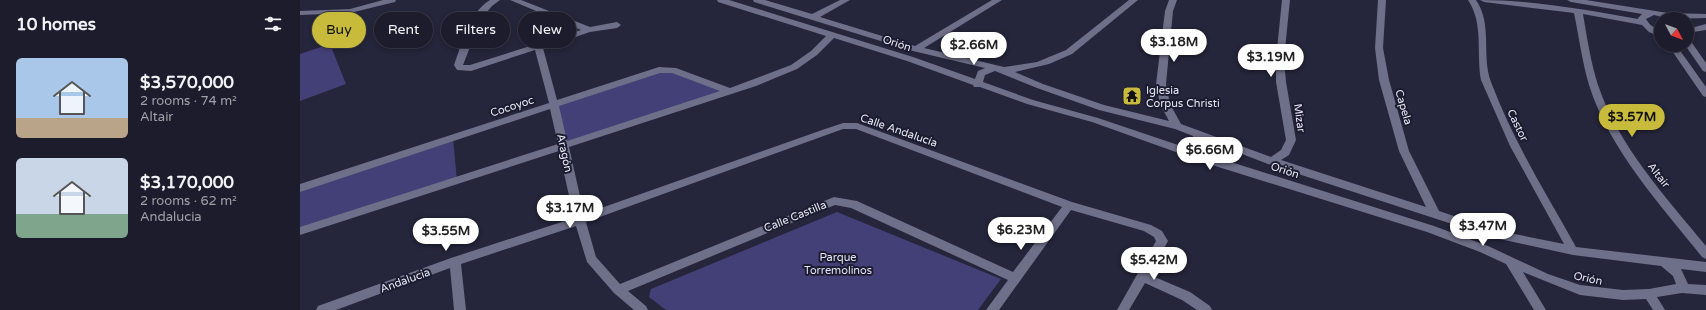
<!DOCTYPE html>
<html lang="en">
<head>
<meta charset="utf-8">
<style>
	body { margin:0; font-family:"Varela Round",sans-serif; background:#292938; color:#f1f3f6; height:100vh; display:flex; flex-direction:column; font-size:15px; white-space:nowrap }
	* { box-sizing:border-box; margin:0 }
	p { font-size:13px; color:#a0a1a9 }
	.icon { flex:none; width:22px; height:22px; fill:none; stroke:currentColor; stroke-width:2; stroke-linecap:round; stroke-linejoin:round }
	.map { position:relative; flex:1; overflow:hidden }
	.drawer { display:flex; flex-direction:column; background:#1c1c2c; width:300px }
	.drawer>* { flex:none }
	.hud { position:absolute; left:12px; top:12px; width:380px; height:36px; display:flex; gap:8px }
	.needle { width:26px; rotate:131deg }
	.controls { position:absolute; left:1354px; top:12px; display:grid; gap:8px }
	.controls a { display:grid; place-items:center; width:40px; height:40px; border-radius:50%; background:#1c1c2c; box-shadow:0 2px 6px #0003,0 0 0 1px #3a3a48; font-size:20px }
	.price { position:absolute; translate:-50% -34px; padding:0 9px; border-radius:14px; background:#fff; color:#222; font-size:13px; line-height:26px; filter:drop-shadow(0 1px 2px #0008) }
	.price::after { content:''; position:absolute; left:50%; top:24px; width:12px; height:9px; margin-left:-6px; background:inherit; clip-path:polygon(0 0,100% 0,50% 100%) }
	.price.on { background:#c8bb3b; color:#111 }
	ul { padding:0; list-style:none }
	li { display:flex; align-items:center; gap:12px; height:100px; padding:0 16px }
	li span { display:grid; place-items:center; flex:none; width:112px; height:80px; border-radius:6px; color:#555 }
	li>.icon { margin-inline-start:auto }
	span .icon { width:48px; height:48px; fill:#fffc; stroke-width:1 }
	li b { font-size:17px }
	h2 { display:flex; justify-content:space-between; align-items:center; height:48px; padding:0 16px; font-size:17px }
	.tag { padding:0 14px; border-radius:18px; background:#1c1c2c; box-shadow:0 2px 6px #0003,0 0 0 1px #3a3a48; font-size:14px; line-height:36px }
	.tag.on { background:#c8bb3b; color:#111 }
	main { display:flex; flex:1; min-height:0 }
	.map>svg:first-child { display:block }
</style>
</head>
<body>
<main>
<section class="drawer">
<h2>10 homes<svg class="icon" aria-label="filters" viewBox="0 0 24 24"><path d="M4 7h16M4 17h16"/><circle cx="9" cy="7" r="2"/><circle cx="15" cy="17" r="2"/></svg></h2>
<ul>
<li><span style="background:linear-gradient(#a9c7e8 75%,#b9a48a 0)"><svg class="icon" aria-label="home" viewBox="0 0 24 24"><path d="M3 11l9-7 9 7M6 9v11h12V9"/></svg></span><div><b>$3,570,000</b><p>2 rooms · 74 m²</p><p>Altair</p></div></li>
<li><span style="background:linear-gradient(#c9d6e8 70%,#7fa58c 0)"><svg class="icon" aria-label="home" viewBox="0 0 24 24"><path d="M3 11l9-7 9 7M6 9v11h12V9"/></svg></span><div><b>$3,170,000</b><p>2 rooms · 62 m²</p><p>Andalucia</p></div></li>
</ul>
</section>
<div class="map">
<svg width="1406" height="310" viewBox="0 0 1406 310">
	<rect width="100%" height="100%" fill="#25253b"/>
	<path fill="#424076" d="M30,44L46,84L0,101V54Z
		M367,69L431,92L264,147L254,105Z
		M153,138L157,181L0,231V188Z
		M537,212L701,279L678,310H366L349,297L351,289Z"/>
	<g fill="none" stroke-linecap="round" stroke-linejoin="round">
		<path fill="#6e6f88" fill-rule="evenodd" d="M83,0H96L95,2L50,13L0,15V11L50,9Z
			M190,0H200L192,6L181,19L163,65H170L281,30L210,0H221L290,27L317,22L321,25L317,28L290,32L243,48L257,100L359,67L376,68L430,88L491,65L511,51L526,36L418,2L417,0H429L613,57L675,79L678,71L685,68L613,51L454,2L453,0H465L512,14L540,0H550L520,17L615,46L692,0H702L624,48L704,67L737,62L766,50L829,0H838L772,54L749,64L715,72L743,84L804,105L869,121L860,104L856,84L865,11L869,0H877L873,11L866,84L870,104L881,124L971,157L981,150L986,140L976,82V59L982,0H990L984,59L986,82L996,140L989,155L981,160L1126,207L1099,151L1079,80L1075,48L1078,0H1086L1083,48L1089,80L1109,151L1139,211L1195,230L1264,244L1210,146L1181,80C1176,53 1184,24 1168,0H1176C1193,25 1181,55 1191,82C1213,141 1246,193 1276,247L1406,262V272L1381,269L1388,284L1406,285V295L1382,293L1357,297L1365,310H1353L1346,299L1323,300L1280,295L1223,272L1246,310H1234L1206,264L1180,252L1127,232L912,165L792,122L727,104L680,87H674L673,85L607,61L534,38L517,55L497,69L456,86L269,147L284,214L525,129L543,123H557L772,202L851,225L862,231L868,241L850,275L890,292L910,306L912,310H897L882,300L845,283L829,310H817L856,241L854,237L844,231L771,210L699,310H686L708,280L551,208L535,205L328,291L346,306L348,310H334L314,293L287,262L276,226L161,264L166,310H154L150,268L36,310H16L18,306L151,258L274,218L259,151L0,235V227L258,144L250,109L0,192V184L249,103L235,50L171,71L157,70L154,65C162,44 169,12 190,0ZM695,71L737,88L799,110L875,129L893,136V143L887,148L798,118L733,100L683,82L685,75ZM360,73H372L420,91L267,141L259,106ZM543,129H556L762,207L713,272L557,201L534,197L320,284L296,257L286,222ZM903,139L968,164L1195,238L1273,255L1361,266L1373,276L1376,284L1349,289L1323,290L1280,285L1248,274L1188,246L1134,226L896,151L903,144Z
			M1180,0C1233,0 1286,10 1338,19V18L1342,14L1271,2L1267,0H1286L1368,13L1406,14V18L1370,19L1354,15L1346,19C1349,25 1355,28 1361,31V37L1349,32L1342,25L1283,14C1287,38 1291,63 1298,85C1319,147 1365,196 1406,246V259L1402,257C1360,204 1310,151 1289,85C1282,61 1279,37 1274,13L1184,2Z
			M1406,24V30L1387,33V29Z
			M1387,39L1390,40L1406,63V72L1403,71L1385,45H1387Z
			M1368,45H1376L1406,87V97L1403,96Z"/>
	</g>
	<defs>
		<g id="temple-square" transform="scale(1)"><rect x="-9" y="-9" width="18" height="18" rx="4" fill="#c8bb3b" stroke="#1c1c30"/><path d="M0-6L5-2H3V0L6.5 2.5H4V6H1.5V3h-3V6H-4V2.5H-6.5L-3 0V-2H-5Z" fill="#111"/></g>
	</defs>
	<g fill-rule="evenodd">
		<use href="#temple-square" x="832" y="96"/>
	</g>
	<g text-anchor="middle" stroke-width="4" stroke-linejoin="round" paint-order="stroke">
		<g font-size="11" fill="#e6e7f5" stroke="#1c1c30">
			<text transform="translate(597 43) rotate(18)" y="4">Orión</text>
			<text transform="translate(212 106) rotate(-18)" y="4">Cocoyoc</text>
			<text transform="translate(1104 107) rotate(74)" y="4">Capela</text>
			<text transform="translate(1000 118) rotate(82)" y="4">Mizar</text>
			<text transform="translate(1218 125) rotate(64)" y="4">Castor</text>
			<text transform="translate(599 130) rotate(19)" y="4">Calle Andalucía</text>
			<text transform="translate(265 153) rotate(78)" y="4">Aragón</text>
			<text transform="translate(985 170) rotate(18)" y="4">Orión</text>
			<text transform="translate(1359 175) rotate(52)" y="4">Altair</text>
			<text transform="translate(495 216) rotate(-22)" y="4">Calle Castilla</text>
			<text transform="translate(1288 278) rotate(12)" y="4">Orión</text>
			<text transform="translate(105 280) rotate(-20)" y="4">Andalucia</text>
		</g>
		<g font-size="11" fill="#e6e7f5" stroke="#1c1c30" text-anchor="start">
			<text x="846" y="94">Iglesia<tspan x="846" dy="13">Corpus Christi</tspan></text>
		</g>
		<g font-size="11" fill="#e2e3f6" stroke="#1c1c30">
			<text x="538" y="261">Parque<tspan x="538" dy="13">Torremolinos</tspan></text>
		</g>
	</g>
</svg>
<div class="controls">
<a><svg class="needle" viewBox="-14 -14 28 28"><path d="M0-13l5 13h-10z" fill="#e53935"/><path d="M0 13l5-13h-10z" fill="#a0a1a9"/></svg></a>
</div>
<b class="price" style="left:874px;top:63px">$3.18M</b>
<b class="price" style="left:674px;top:66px">$2.66M</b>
<b class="price" style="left:971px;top:78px">$3.19M</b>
<b class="price on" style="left:1332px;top:138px">$3.57M</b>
<b class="price" style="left:910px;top:171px">$6.66M</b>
<b class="price" style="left:270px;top:229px">$3.17M</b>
<b class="price" style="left:1183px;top:247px">$3.47M</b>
<b class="price" style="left:721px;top:251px">$6.23M</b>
<b class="price" style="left:146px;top:252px">$3.55M</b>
<b class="price" style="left:854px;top:281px">$5.42M</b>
<div class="hud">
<a class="tag on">Buy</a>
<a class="tag">Rent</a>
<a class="tag">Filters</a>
<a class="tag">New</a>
</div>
</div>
</main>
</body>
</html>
